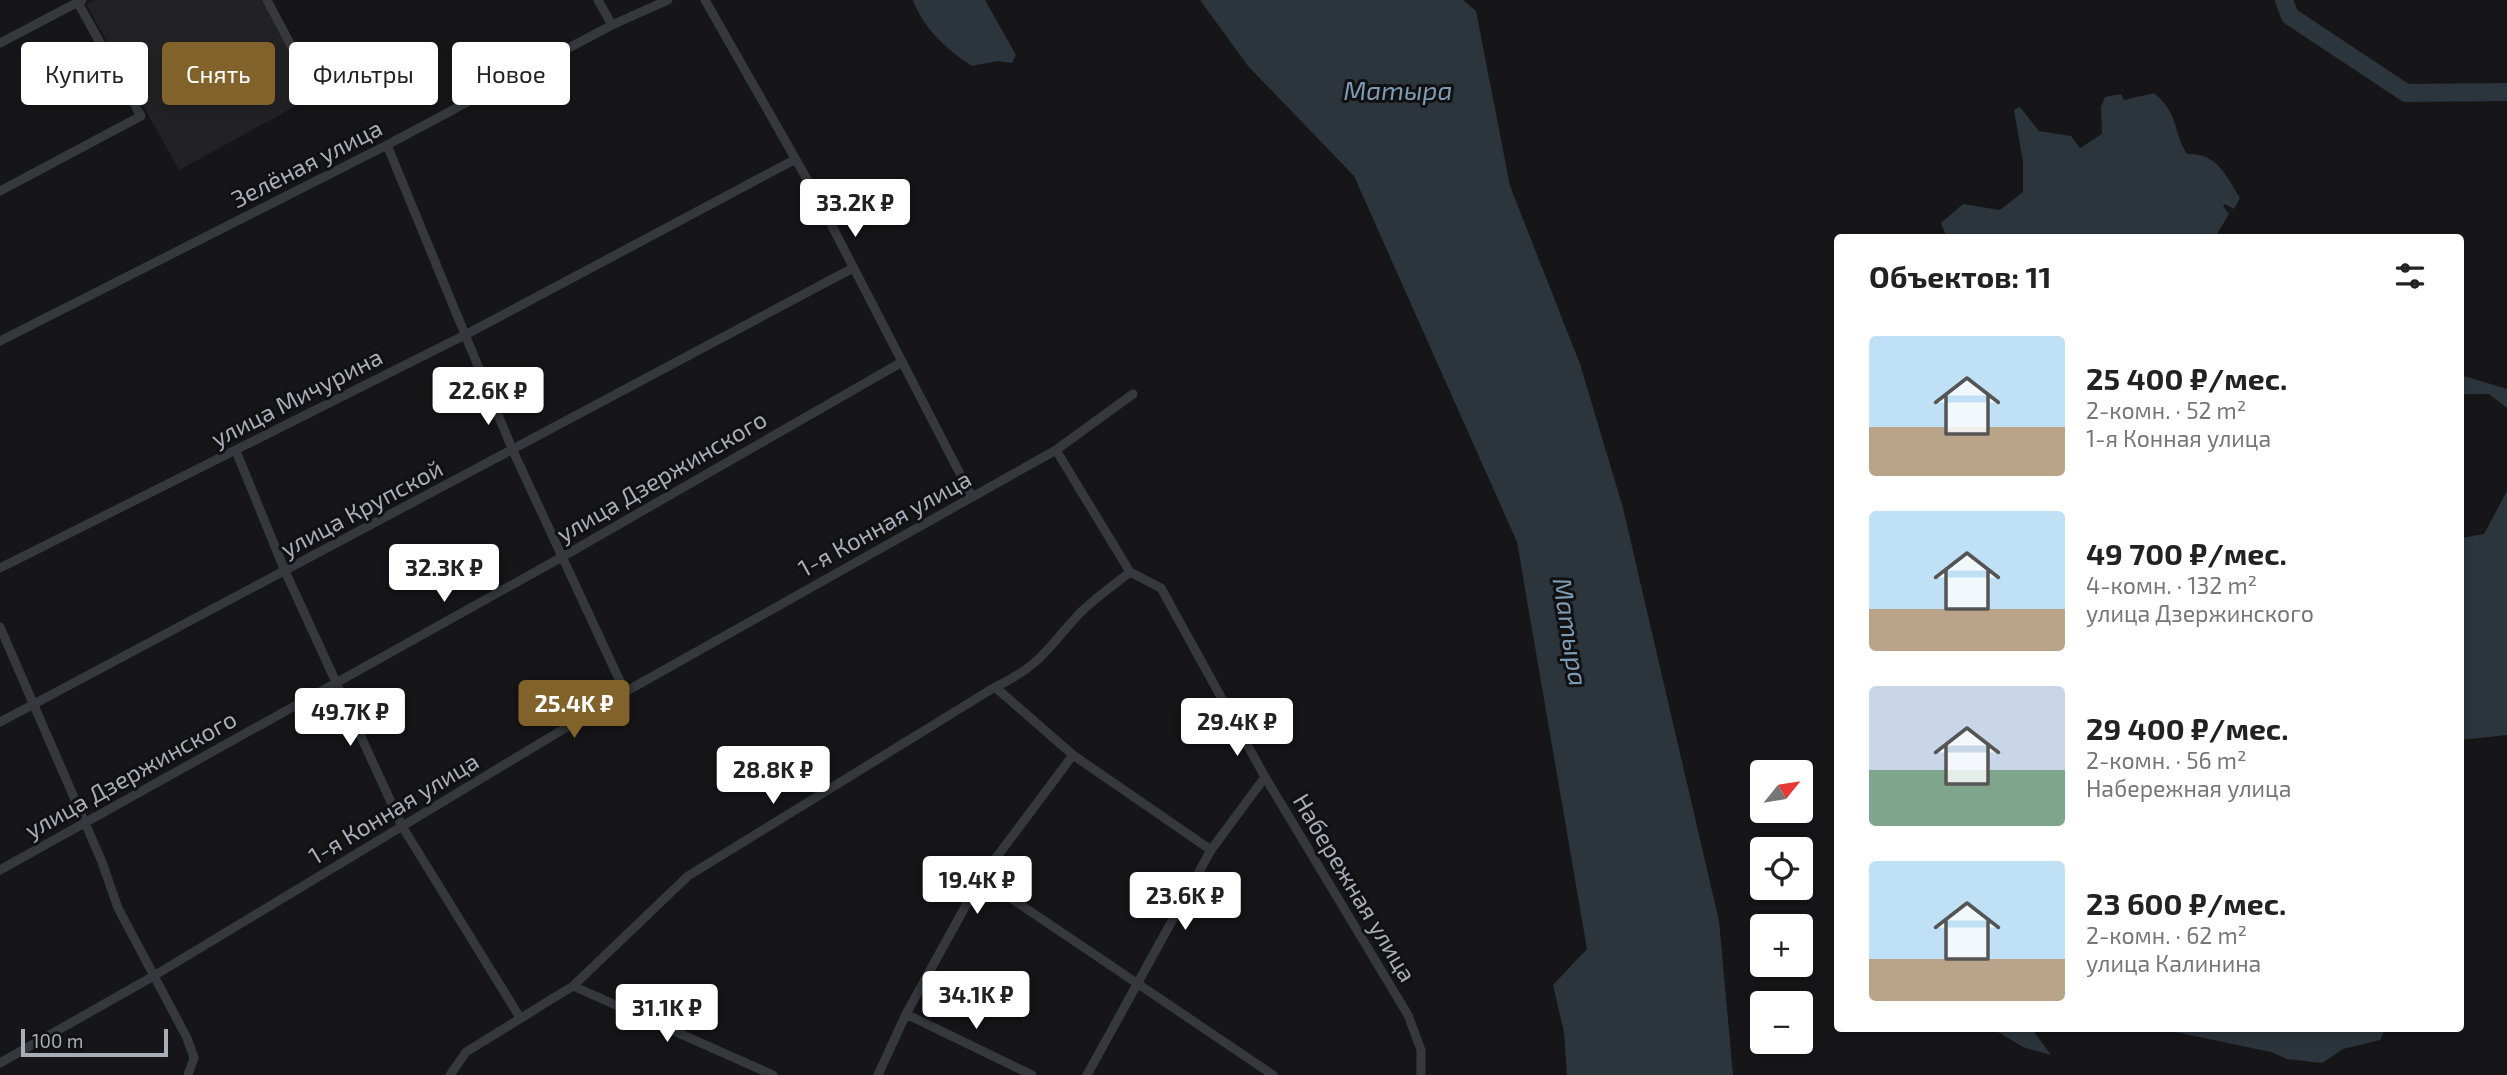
<!DOCTYPE html>
<html lang="ru">
<head>
<meta charset="utf-8">
<style>
	body { margin:0; font-family:"Exo 2",sans-serif; background:#f2f2f2; color:#222; height:100vh; display:flex; flex-direction:column; font-size:26px; white-space:nowrap }
	* { box-sizing:border-box; margin:0 }
	p { font-size:23px; color:#767676 }
	.icon { flex:none; width:38px; height:38px; fill:none; stroke:currentColor; stroke-width:2; stroke-linecap:round; stroke-linejoin:round }
	.map { position:relative; flex:1; overflow:hidden }
	.side { position:absolute; left:1834px; top:234px; width:630px; height:798px; display:flex; flex-direction:column; background:#fff; border-radius:7px; box-shadow:0 4px 10px #0003 }
	.side>* { flex:none }
	.hud { position:absolute; left:21px; top:42px; width:665px; height:63px; display:flex; gap:14px }
	.needle { width:46px; rotate:60deg }
	.fabs { position:absolute; left:1750px; top:760px; display:grid; gap:14px }
	.fabs a { display:grid; place-items:center; width:63px; height:63px; border-radius:7px; background:#fff; box-shadow:0 4px 10px #0003; font-size:35px }
	.scale { position:absolute; left:21px; bottom:18px; width:147px; box-sizing:border-box; padding-left:7px; border:4px solid #a8adb8; border-top:0; font-size:19px; line-height:24px; white-space:nowrap; color:#a8adb8; -webkit-text-stroke:5px #111113; paint-order:stroke }
	.price { position:absolute; translate:-50% -60px; padding:0 16px; border-radius:7px; background:#fff; color:#222; font-size:23px; line-height:46px; filter:drop-shadow(0 2px 4px #0008) }
	.price::after { content:''; position:absolute; left:50%; top:42px; width:21px; height:16px; margin-left:-10px; background:inherit; clip-path:polygon(0 0,100% 0,50% 100%) }
	.price.selected { background:#80622a; color:#fff }
	ul { padding:0; list-style:none }
	li { display:flex; align-items:center; gap:21px; height:175px; padding:0 35px }
	li span { display:grid; place-items:center; flex:none; width:196px; height:140px; border-radius:7px; color:#555 }
	li>.icon { margin-inline-start:auto }
	span .icon { width:84px; height:84px; fill:#fffc; stroke-width:1 }
	li b { font-size:30px }
	h2 { display:flex; justify-content:space-between; align-items:center; height:84px; padding:0 35px; font-size:30px }
	.pill { padding:0 24px; border-radius:7px; background:#fff; box-shadow:0 4px 10px #0003; font-size:24px; line-height:63px }
	.pill.selected { background:#80622a; color:#fff }
	.map>svg:first-child { display:block }
</style>
</head>
<body>
<div class="map">
<svg width="2507" height="1075" viewBox="0 0 2507 1075">
	<rect width="100%" height="100%" fill="#161618"/>
	<path fill="#222225" d="M95,0H263L314,96L179,170L86,4Z"/>
	<path fill="#2c353c" d="M913,0H985L1016,55L1012,63L997,61L972,66C948,51 923,28 913,0Z
		M1200,0H1463L1476,11L1510,186L1580,364L1623,508L1719,921L1733,1075H1567L1564,1032L1553,985L1587,949L1517,542L1354,176L1248,66Z
		M2154,93C2179,114 2172,129 2187,154C2217,153 2225,174 2240,198L2234,209L2225,204L2223,206L2229,214L2217,234L2218,238H1947L1941,223L1963,204L2000,210L2023,192V162L2014,110L2020,107L2039,131L2071,136L2080,148L2102,134L2101,107L2105,97L2121,94L2124,100Z
		M2461,375L2507,389V408L2489,394H2461Z
		M2507,491V735L2461,740V538L2484,534Z
		M1993,1029H2032L2051,1055L2023,1047Z
		M2161,1029H2385L2380,1040L2343,1049L2322,1063L2287,1059L2271,1052Z"/>
	<g fill="none" stroke-linecap="round" stroke-linejoin="round">
		<path stroke="#2c353c" stroke-width="18" d="M2284,0L2290,16L2406,93L2507,92"/>
		<path stroke="#37383d" stroke-width="9" d="M267,0L302,66L321,75L343,70
			M598,0L612,25
			M705,0L816,195L972,497
			M0,43L82,0
			M387,145L513,451L625,692
			M0,191L141,116L78,3
			M0,341L387,145L612,25L668,0
			M1056,450L1130,572L1161,588L1265,777L1408,1015L1421,1050V1075
			M236,451L285,571L402,826L519,1016
			M0,568L467,334L794,160
			M0,627L102,862L118,908L187,1038L194,1058L188,1075
			M995,687L1073,755L1211,850
			M0,722L853,268
			M0,870L562,557L902,362
			M981,878L1273,1075
			M573,986L773,1075
			M906,1014L1032,1075
			M0,1063L152,977L625,692L1056,450L1133,394
			M450,1075L466,1052L573,986L688,876L995,687C1042,665 1047,648 1080,613C1095,598 1114,585 1130,572
			M878,1075L906,1014L981,878L1073,755
			M1087,1075L1211,850L1265,777"/>
	</g>
	<g text-anchor="middle" stroke-width="6" stroke-linejoin="round" paint-order="stroke">
		<g font-size="24" fill="#a8adb8" stroke="#111113">
			<text transform="translate(307 164) rotate(-27)" y="8">Зелёная улица</text>
			<text transform="translate(297 398) rotate(-27)" y="8">улица Мичурина</text>
			<text transform="translate(662 477) rotate(-30)" y="8">улица Дзержинского</text>
			<text transform="translate(362 509) rotate(-28)" y="8">улица Крупской</text>
			<text transform="translate(885 524) rotate(-29)" y="8">1-я Конная улица</text>
			<text transform="translate(131 775) rotate(-29)" y="8">улица Дзержинского</text>
			<text transform="translate(394 809) rotate(-31)" y="8">1-я Конная улица</text>
			<text transform="translate(1354 888) rotate(59)" y="8">Набережная улица</text>
		</g>
		<g font-size="26" font-style="italic" fill="#7f9bb3" stroke="#111113">
			<text x="1398" y="100">Матыра</text>
			<text transform="translate(1570 632) rotate(81)" y="9">Матыра</text>
		</g>
	</g>
</svg>
<div class="fabs">
<a><svg class="needle" viewBox="-14 -14 28 28"><path d="M0-13l5 13h-10z" fill="#e53935"/><path d="M0 13l5-13h-10z" fill="#767676"/></svg></a>
<a><svg class="icon" aria-label="locate" viewBox="0 0 24 24"><circle cx="12" cy="12" r="6"/><path d="M12 2v4M12 18v4M2 12h4M18 12h4"/></svg></a>
<a>+</a>
<a>−</a>
</div>
<div class="scale">100 m</div>
<b class="price" style="left:855px;top:239px">33.2K ₽</b>
<b class="price" style="left:488px;top:427px">22.6K ₽</b>
<b class="price" style="left:444px;top:604px">32.3K ₽</b>
<b class="price selected" style="left:574px;top:740px">25.4K ₽</b>
<b class="price" style="left:350px;top:748px">49.7K ₽</b>
<b class="price" style="left:1237px;top:758px">29.4K ₽</b>
<b class="price" style="left:773px;top:806px">28.8K ₽</b>
<b class="price" style="left:977px;top:916px">19.4K ₽</b>
<b class="price" style="left:1185px;top:932px">23.6K ₽</b>
<b class="price" style="left:976px;top:1031px">34.1K ₽</b>
<b class="price" style="left:667px;top:1044px">31.1K ₽</b>
<div class="hud">
<a class="pill">Купить</a>
<a class="pill selected">Снять</a>
<a class="pill">Фильтры</a>
<a class="pill">Новое</a>
</div>
<section class="side">
<h2>Объектов: 11<svg class="icon" aria-label="filters" viewBox="0 0 24 24"><path d="M4 7h16M4 17h16"/><circle cx="9" cy="7" r="2"/><circle cx="15" cy="17" r="2"/></svg></h2>
<ul>
<li><span style="background:linear-gradient(#bfe0f5 65%,#b9a48a 0)"><svg class="icon" aria-label="home" viewBox="0 0 24 24"><path d="M3 11l9-7 9 7M6 9v11h12V9"/></svg></span><div><b>25 400 ₽/мес.</b><p>2-комн. · 52 m²</p><p>1-я Конная улица</p></div></li>
<li><span style="background:linear-gradient(#bfe0f5 70%,#b9a48a 0)"><svg class="icon" aria-label="home" viewBox="0 0 24 24"><path d="M3 11l9-7 9 7M6 9v11h12V9"/></svg></span><div><b>49 700 ₽/мес.</b><p>4-комн. · 132 m²</p><p>улица Дзержинского</p></div></li>
<li><span style="background:linear-gradient(#c9d6e8 60%,#7fa58c 0)"><svg class="icon" aria-label="home" viewBox="0 0 24 24"><path d="M3 11l9-7 9 7M6 9v11h12V9"/></svg></span><div><b>29 400 ₽/мес.</b><p>2-комн. · 56 m²</p><p>Набережная улица</p></div></li>
<li><span style="background:linear-gradient(#bfe0f5 70%,#b9a48a 0)"><svg class="icon" aria-label="home" viewBox="0 0 24 24"><path d="M3 11l9-7 9 7M6 9v11h12V9"/></svg></span><div><b>23 600 ₽/мес.</b><p>2-комн. · 62 m²</p><p>улица Калинина</p></div></li>
</ul>
</section>
</div>
</body>
</html>
